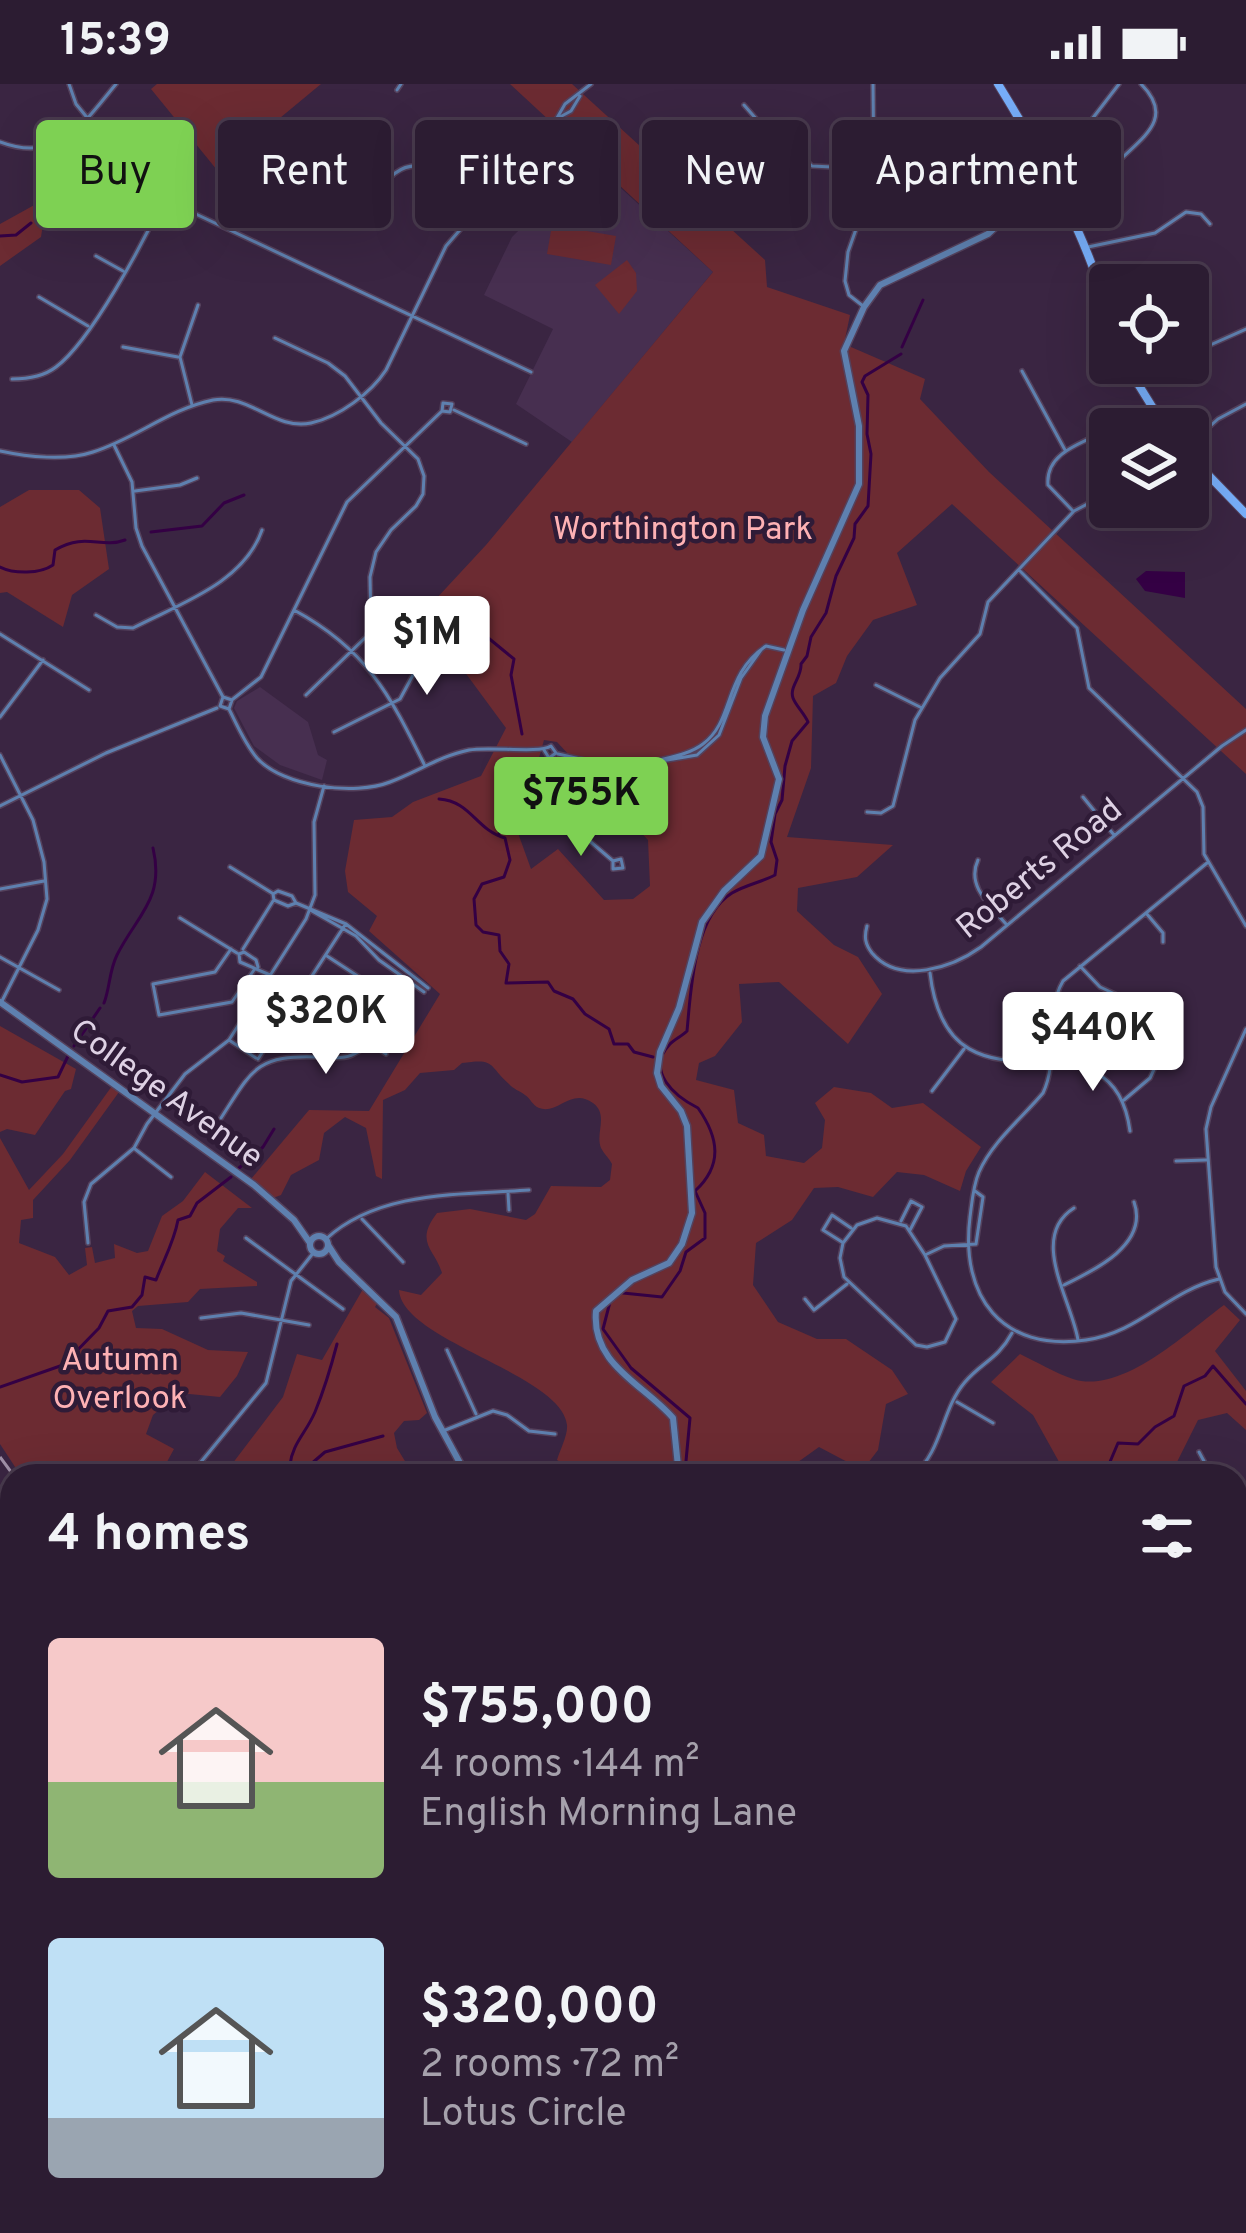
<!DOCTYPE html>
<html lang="en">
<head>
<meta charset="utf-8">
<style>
	body { margin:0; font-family:Overpass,sans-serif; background:#38293e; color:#f1f3f6; height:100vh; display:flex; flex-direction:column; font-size:45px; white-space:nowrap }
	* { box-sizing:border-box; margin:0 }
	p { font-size:39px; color:#a6a1ac }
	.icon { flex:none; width:66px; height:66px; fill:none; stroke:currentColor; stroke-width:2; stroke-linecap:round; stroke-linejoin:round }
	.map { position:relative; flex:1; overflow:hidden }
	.sheet { position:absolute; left:0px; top:1380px; width:1248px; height:771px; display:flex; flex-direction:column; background:#2c1c32; border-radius:36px 36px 0 0; box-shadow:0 12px 48px #0002,0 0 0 3px #483a4d }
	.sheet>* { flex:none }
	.banner { position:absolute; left:36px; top:36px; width:1176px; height:108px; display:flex; gap:24px }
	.buttons { position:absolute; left:1089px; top:180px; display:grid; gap:24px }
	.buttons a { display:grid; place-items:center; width:120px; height:120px; border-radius:12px; background:#2c1c32; box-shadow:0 12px 48px #0002,0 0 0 3px #483a4d; font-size:60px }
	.price { position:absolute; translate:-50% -102px; padding:0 27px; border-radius:12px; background:#fff; color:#222; font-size:39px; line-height:78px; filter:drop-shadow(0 3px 6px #0008) }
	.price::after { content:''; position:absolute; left:50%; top:72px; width:36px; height:27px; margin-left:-18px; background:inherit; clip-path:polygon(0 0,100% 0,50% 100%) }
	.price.on { background:#7ed153; color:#111 }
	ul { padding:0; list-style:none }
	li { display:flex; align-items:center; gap:36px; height:300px; padding:0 48px }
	li span { display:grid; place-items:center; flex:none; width:336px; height:240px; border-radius:12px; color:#555 }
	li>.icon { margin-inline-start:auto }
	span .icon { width:144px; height:144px; fill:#fffc; stroke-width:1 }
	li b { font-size:51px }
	h2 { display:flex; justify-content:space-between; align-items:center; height:144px; padding:0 48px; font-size:51px }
	.pill { padding:0 42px; border-radius:12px; background:#2c1c32; box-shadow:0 12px 48px #0002,0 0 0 3px #483a4d; font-size:42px; line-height:108px }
	.pill.on { background:#7ed153; color:#111 }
	.status { display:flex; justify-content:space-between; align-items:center; height:84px; padding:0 60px; background:#2c1c32; direction:ltr }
	.status svg { height:33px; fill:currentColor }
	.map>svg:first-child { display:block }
</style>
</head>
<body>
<div class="status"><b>15:39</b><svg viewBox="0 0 49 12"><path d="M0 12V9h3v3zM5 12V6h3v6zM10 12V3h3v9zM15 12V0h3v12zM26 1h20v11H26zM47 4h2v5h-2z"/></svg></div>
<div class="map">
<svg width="1246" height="2149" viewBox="0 0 1246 2149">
	<rect width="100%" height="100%" fill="#3a2542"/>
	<path fill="#472f50" d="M590,76L713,188L572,358L516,320L553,245L484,211L512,153Z
		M260,603L308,638L318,671L327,676L322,696L280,681L254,662L234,624L237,617Z"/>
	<path fill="#6c2b32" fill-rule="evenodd" d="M157,0H321L217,86L151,5Z
		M510,0H572L765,176L767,203L850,231L844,260L925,295L920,315L989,388L1246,625V690L952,420L897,469L917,521L873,536L847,572L836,599L813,612L811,684L787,753L893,761L857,793L798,804L797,827L834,861L858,873L882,910L848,960L779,898L739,900L742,938L715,972L699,979L696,996L734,1006L738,1039L764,1051L766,1072L804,1079L822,1064L825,1036L815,1019L834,1003L871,1009L892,1024L923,1019L981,1063L966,1087L960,1107L924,1091L897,1088L873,1113L838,1103L814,1104L792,1136L756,1159L753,1201L778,1238L817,1255H846L892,1286L908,1310L886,1320L878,1366L868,1379L855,1382L819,1363L798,1378L792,1392H583L557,1376C560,1366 568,1351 567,1341C562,1290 402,1257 399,1206L421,1211L442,1189C435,1165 414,1159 437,1129L470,1125L526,1136L535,1130L551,1102L601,1103L610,1096L612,1080C609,1074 604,1070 601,1064C595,1049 609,1031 593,1019C571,1003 558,1031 539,1024C532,1021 531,1015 525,1011C520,1007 513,1005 509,1000C488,981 496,974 462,979L454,986L420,989L405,1006L383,1016L382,1095L376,1092L366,1044L345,1033L324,1049L319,1076L291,1091L281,1111L273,1114L251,1095L309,1026L369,1027L440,910L369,847L377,832L348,808L345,787L354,736L392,733L413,718L481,692L506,644L422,530L486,461L713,188ZM544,656L557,658L648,756L650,802L633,815L604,816L558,765L531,785L518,749Z
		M47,114L41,153L0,182V140Z
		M552,141L616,152L611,181L547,170Z
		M627,176L636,189L637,207L619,230L595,201Z
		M29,406H79L100,424L109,485L72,511L63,543L7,508L0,509V423Z
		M0,942L76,985L71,1005L65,1007L35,1051L7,1045L0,1048Z
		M112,1002L119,1008L70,1076L33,1116V1134L21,1136L19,1159L55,1173L69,1191L87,1181L85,1164L92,1163L95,1179L115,1174L114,1160L137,1169L148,1167L162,1132L183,1117L205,1088L252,1124H238L220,1145L217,1167L225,1172L223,1177L257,1198V1202L200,1205L188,1218L138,1222L132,1227L136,1244L162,1245L208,1266L248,1268L237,1292L220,1313L179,1309L153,1331L146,1350L174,1365L162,1387L166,1392H21L0,1360V1054L29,1106L63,1070Z
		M363,1205L378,1218L375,1223L389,1234L427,1329L419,1336L404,1337L394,1349L397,1364L414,1392H223L283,1313L297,1270L322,1276Z
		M1224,1221L1240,1236L1215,1267L1246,1307V1346L1227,1329L1198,1336L1170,1392H1062L1063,1385L1033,1331L991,1298L1020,1270C1037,1278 1055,1289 1073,1295C1122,1311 1187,1248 1224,1221Z
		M0,1568L12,1580V2048L0,2063Z
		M1246,1600V1880L1236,1853V1617Z"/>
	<path fill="#340044" d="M1146,487L1185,488V514L1145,507L1136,495Z"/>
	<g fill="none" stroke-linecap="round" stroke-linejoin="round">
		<path stroke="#340044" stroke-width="3" d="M0,152L16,151L31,139
			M902,263L923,216
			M151,448L202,442L224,419L244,411
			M0,483C14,490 40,490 53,481L55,466C86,448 100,465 125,456
			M414,541L426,546C449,532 444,539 466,551L481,548L514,575L511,591L522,650
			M439,715C471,717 476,746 505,754L510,776L504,793L482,800L474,815L476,841L483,848L499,851L500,867L509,880L506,899L548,898L554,907L573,915L585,930L609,945L614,960H628L634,968L653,973
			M499,750L515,679
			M104,919C110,904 109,887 117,871C137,831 165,815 153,764
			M74,962L100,924
			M0,991L22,998L58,993L68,972
			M239,1084L263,1063L274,1045
			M623,1209L662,1213L680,1187L686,1168L705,1154V1129L695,1107C723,1081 719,1054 698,1024C676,1013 644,987 670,960C675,955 682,952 687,947C691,907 693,833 732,809C745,801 762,798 775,791L777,776L771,758L775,730L782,716L785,682L792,657L808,638C804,629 796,622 793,614C789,603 802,593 801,580L807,572L811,553L826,529L836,492L854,454L855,440L868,422L871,370L867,350L868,311L862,298L865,292L901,270
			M610,1218L603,1245L631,1284L690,1334L686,1377L689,1392
			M0,1303L63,1281L99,1244L108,1227L132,1223L142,1211L145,1193L156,1196C164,1175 174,1158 178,1136L190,1132L197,1119L231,1093
			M296,1389L290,1381C292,1360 306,1349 315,1328C324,1306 331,1283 337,1260
			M294,1392L297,1384L311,1380L325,1368L383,1352
			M1104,1392L1118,1359L1138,1360L1155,1343L1174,1332L1184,1302L1205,1292L1213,1282L1246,1320
			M0,1466L12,1458
			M1236,1774L1246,1775
			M0,1925L12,1928
			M1236,1967L1246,1964"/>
		<g stroke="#54415c" stroke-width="6">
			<path id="minor" d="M69,0L76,20L147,107L531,288
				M397,6L401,0
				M744,21L758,37L788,53L800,71L812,82L872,85
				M558,34L571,27L580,12
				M0,58C58,80 83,40 116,0
				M1123,73C1147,50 1173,32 1141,0
				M1045,76L1079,52L1119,0
				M377,111C409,56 445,90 478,121
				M1088,163L1155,149L1186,128L1201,130L1210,140
				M96,172L123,187
				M39,213L88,242
				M863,222L849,211L845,197L848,168L874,94L873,0
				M275,254L328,279L345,292L381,339L418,375L424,392L423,410L416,422L391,446L376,468L370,493L371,540L366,553L306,611
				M123,263L178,273
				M1199,266L1246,245
				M1022,287L1065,366
				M12,295C28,295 43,293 56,283C91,257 143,159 162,118
				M192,321L180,273L198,221
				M454,326L526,360
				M114,361L132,398L136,444L142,462L223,613
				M1188,362L1218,335L1246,320
				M0,367C28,373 66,377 93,368C135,355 169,325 213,316C249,309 275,347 311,339C339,333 371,309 386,286L446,162L557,34L565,20L591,0
				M135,407L180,401L197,394
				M1072,426L1048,401C1045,368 1083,359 1108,346
				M1019,486L1077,544L1089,604L1197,708L1203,723L1204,770L1246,842
				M294,526C366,565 389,609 424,680
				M96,531L117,543L133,544C179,520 244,499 262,446
				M0,550L89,606
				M876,601L920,623
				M233,615L261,593L347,418L442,327L450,328L452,320L443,319L442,327
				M229,625L220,622L223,613L232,616L229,625C237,641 245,660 257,674C283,703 355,712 390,698C417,688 440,672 469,666C490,662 539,670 551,662L556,669L549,674L544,666
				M0,633L43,576
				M334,648L400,615L419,580
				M558,670L620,684L697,671L719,651L741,594L761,566
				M0,671L33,736L44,778L47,815L38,846L2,917
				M548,676L541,710L543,717L613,777V785L623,784L621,775L613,777
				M656,677C671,673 690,670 703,660C735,636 723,591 766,562L784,566
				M1083,713L1114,751
				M0,722L106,669L217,624
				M867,728L881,729L893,722L915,636L940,594L980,550L988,518L1074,427L1110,408
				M978,776C966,802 990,821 1006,840
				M1207,779L1063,897C1043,932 1060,973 1043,1009C1022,1034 992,1058 979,1088C973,1102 972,1118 970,1133C960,1213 1002,1268 1086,1256C1139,1249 1168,1207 1219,1195
				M230,783L272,809
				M0,805L44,797
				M296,819L288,822L274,816L273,810L278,807L292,812L296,819L346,840L428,904
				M312,827L356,852L379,876L424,908
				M1146,829L1163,849V858
				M180,834L237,869
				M867,842C864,853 865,860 872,869C900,902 953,883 981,863L1222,662L1246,646
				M231,865L215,888L153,900L159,931L232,918L254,886
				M243,865L273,817
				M327,872L388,912L410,937
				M0,873L59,906
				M1080,882L1100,903L1117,911
				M258,883L256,876L244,868L239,870L240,878L270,891L386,970
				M930,889C949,1052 1112,911 1130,1047
				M1246,945L1211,1023L1206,1045L1216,1183L1225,1208L1246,1230
				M229,956L256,974
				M258,975L345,841
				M932,1007L964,965
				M1124,1016L1150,994L1167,957
				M221,1034C252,986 256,971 316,973C329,973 343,976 354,970C373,962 385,935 396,919
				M135,1065L171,1093
				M1176,1077L1206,1076
				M508,1109L509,1126
				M1074,1124C1028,1153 1072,1217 1078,1256
				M362,1135L403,1178
				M901,1137L911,1117L922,1123L910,1146
				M246,1154L343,1225
				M326,1155C379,1106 462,1111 529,1106
				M842,1158L823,1146L832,1131L851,1144
				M88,1159L84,1118L91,1100L134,1064L147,1040L185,990L229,956L306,835L315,811L314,738L324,702
				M925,1171L906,1142L877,1134L857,1141L843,1159L840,1174L844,1193L916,1261L927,1263L945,1258L956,1235L925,1171L944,1162L976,1160L983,1113L975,1107
				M1064,1201C1095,1186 1149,1160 1134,1118
				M805,1215L814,1226L847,1200
				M201,1234L241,1229L309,1241
				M447,1266L476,1330
				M957,1318L993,1339
				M443,1347L493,1327L507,1331L529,1347L555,1350
				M1199,1368L1212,1392
				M196,1384L266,1299L291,1197L314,1168
				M913,1392C943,1366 941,1326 965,1298C982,1278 998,1275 1012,1249
				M1236,1434L1246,1452
				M0,1492L12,1499
				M1236,1534L1246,1552
				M0,2104L12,2105
				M1236,2124L1240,2108L1246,2104
				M573,2139L583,2149
				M724,2139L730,2149
				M843,2139L846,2149
				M1031,2139L1035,2149
				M1197,2139V2149
				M251,2149H258
				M266,2149L279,2139
				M536,2149L537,2139
				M963,2149L966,2139"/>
		</g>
		<g stroke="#54415c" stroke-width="9">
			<path id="tertiary" d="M0,918L254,1101L294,1136L310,1159
				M310 1161a9 9 0 1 1 18 0a9 9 0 1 1-18 0Z
				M328,1161L339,1178L396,1233L435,1333L467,1392
				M679,1392L673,1334C644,1300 591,1281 596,1227L632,1196L669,1179L682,1160L692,1129L687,1042L681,1027L661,1002L657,989L660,968L679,924L702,838L724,807L761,772L779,695L763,653L765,632L803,526L859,400V342L844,267L864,223L880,201L988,150L1005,134L1025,90L1044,76
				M1236,1571L1246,1567"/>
		</g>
		<g stroke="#54415c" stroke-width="10">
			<path id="secondary" d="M998,0C1044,75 1087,151 1110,236
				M1125,279L1166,345
				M1188,370L1246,430
				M0,1510L12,1513
				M1236,1983L1246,1980
				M924,2139L938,2149"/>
		</g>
		<use href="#minor" stroke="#5e80af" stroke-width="3"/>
		<use href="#tertiary" stroke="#5e80af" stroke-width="6"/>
		<use href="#secondary" stroke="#77aef9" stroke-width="8"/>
		<path stroke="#a090a7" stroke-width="3" stroke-dasharray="18 9" stroke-linecap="butt" d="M0,1373L14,1392
			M387,2149L411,2139"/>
	</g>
	<g text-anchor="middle" stroke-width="9" stroke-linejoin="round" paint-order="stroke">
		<g font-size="33" fill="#feb1b4" stroke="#2f1b37">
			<text x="683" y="455">Worthington Park</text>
			<text x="120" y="1286">Autumn<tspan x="120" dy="38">Overlook</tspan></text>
		</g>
		<g font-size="33" fill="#ded1e4" stroke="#2f1b37">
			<text transform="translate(1038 783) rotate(-39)" y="12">Roberts Road</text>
			<text transform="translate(168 1008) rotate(36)" y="12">College Avenue</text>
		</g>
	</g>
</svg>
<div class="buttons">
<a><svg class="icon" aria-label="locate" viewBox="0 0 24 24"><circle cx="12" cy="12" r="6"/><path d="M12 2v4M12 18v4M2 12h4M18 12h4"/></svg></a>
<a><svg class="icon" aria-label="layers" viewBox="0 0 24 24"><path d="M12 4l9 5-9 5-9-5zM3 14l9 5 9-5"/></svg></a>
</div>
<b class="price" style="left:427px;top:614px">$1M</b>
<b class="price on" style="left:581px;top:775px">$755K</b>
<b class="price" style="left:326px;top:993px">$320K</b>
<b class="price" style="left:1093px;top:1010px">$440K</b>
<div class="banner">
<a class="pill on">Buy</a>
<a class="pill">Rent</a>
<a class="pill">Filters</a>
<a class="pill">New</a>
<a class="pill">Apartment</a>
</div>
<section class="sheet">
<h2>4 homes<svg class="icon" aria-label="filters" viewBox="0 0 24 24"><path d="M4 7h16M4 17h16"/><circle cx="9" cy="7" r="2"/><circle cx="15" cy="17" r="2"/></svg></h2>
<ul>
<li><span style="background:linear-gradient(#f6c9c9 60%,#8fb573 0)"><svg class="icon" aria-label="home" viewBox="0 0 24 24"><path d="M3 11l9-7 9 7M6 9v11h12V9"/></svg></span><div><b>$755,000</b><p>4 rooms · 144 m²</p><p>English Morning Lane</p></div></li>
<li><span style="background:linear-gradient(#bfe0f5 75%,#9aa5b1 0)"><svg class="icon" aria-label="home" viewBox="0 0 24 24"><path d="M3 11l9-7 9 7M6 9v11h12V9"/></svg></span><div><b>$320,000</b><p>2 rooms · 72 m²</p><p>Lotus Circle</p></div></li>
</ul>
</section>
</div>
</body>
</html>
